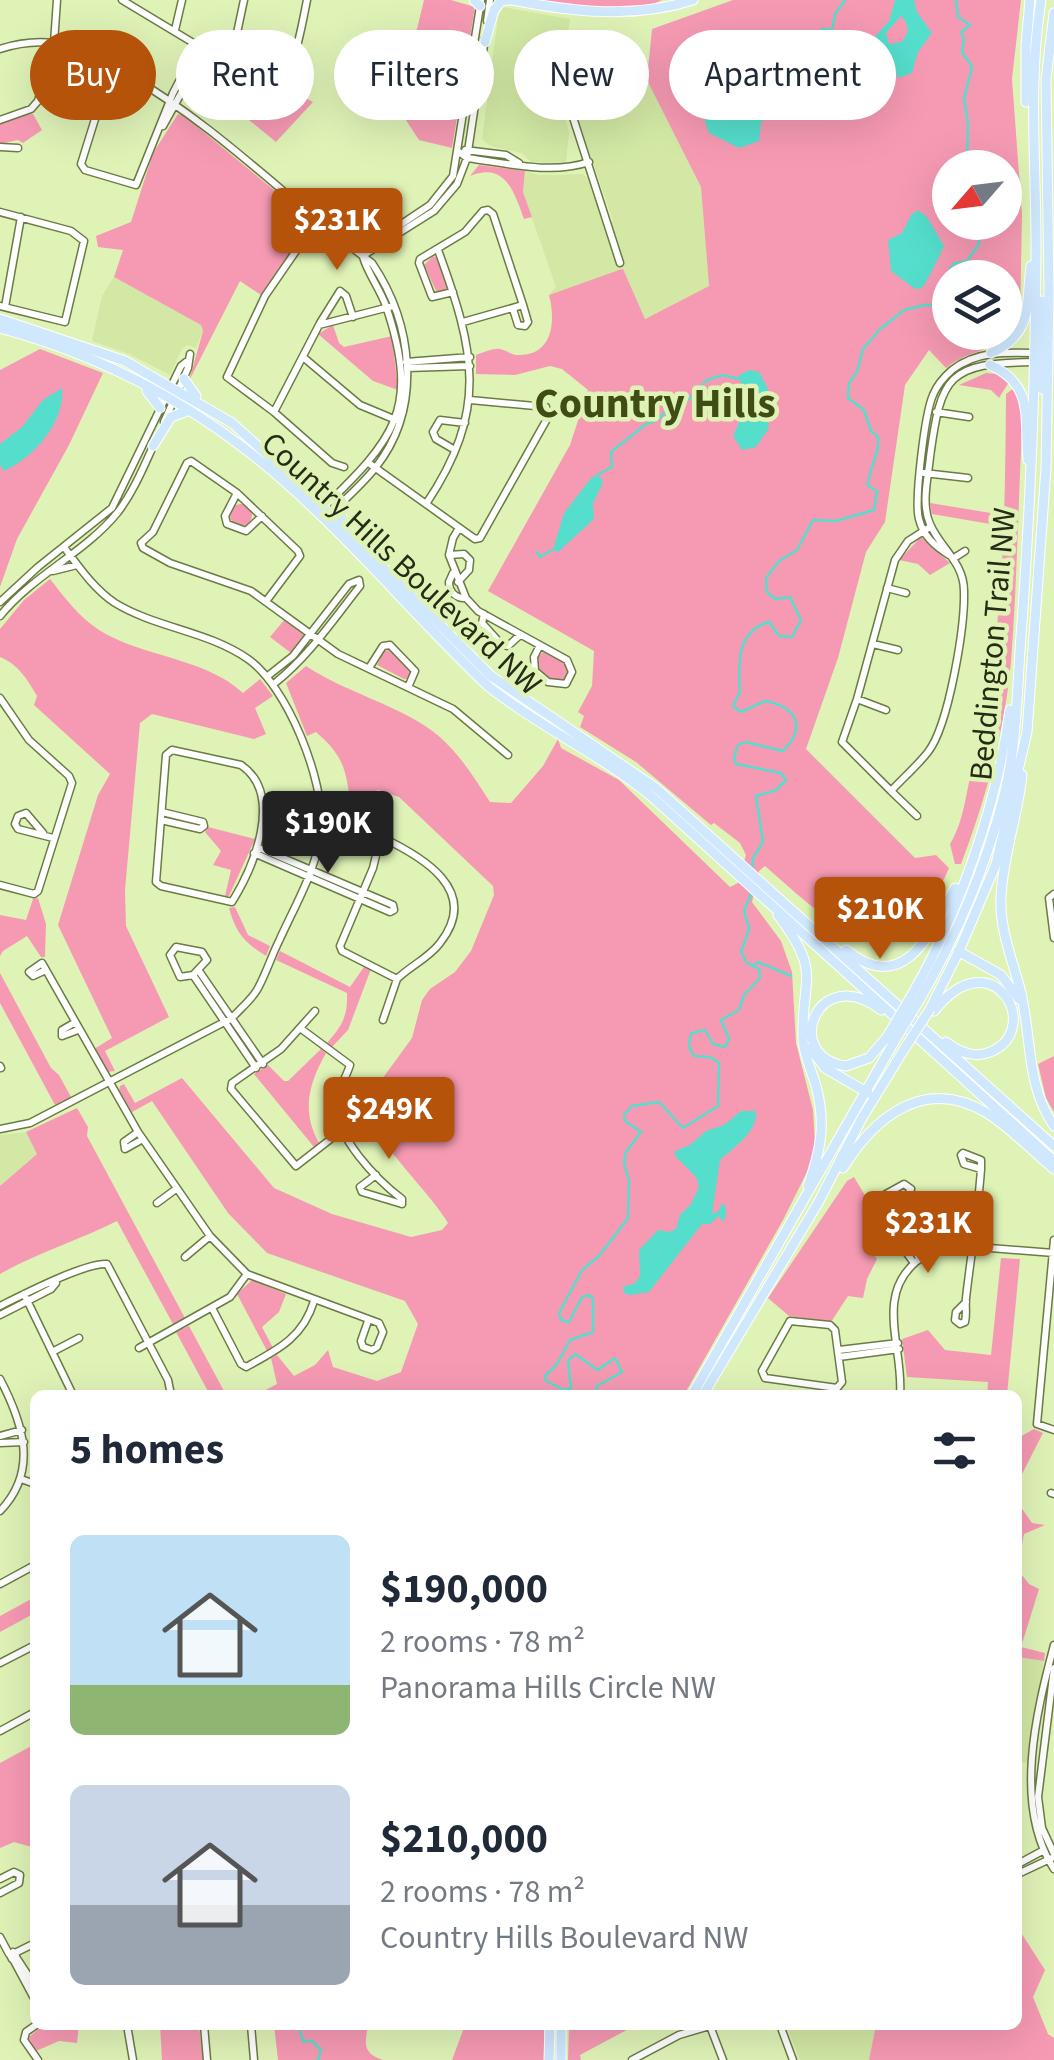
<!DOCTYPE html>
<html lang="en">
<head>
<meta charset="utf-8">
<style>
	body { margin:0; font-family:"Source Sans 3",sans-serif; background:#f6f6f7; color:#1f2937; height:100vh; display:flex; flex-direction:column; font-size:38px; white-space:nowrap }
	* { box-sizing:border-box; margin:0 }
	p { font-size:32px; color:#747a83 }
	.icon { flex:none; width:55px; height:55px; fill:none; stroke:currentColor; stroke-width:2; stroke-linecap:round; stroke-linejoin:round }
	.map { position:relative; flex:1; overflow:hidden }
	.sheet { position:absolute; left:30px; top:1390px; width:992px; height:640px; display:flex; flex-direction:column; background:#fff; border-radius:15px; box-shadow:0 10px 40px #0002 }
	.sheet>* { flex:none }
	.guide { position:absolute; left:30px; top:30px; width:995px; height:90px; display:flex; gap:20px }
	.needle { width:65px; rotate:242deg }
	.controls { position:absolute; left:932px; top:150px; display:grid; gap:20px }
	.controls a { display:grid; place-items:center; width:90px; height:90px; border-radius:50%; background:#fff; box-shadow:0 10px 40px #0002; font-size:50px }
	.price { position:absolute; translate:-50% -85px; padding:0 22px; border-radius:10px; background:#b45309; color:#fff; font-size:32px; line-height:65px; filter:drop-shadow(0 2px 5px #0008) }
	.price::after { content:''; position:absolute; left:50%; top:60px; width:30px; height:22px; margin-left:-15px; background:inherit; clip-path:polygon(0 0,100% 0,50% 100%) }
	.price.active { background:#222; color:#fff }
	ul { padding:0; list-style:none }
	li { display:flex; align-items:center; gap:30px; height:250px; padding:0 40px }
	li span { display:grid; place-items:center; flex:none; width:280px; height:200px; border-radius:15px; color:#555 }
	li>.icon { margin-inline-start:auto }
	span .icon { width:120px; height:120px; fill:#fffc; stroke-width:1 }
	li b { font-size:42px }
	h2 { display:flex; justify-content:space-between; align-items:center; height:120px; padding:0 40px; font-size:42px }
	.tag { padding:0 35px; border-radius:45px; background:#fff; box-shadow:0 10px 40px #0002; font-size:35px; line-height:90px }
	.tag.active { background:#b45309; color:#fff }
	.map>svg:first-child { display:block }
</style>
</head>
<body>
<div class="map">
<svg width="1054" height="2060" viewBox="0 0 1054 2060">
	<rect width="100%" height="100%" fill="#dff3b7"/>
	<path fill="#d2e8a4" d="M503,7L570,19L564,65L557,64L547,74L556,85L569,132L566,163L531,162L522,153L490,146L482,139L498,17Z
		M604,58L650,61L648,80L701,187L709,286L644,319L623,270L549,295L556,287L523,192L525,171L539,175L583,174L588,179L603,223L613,221L564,78Z
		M114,277L201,325L203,331L196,348L187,345L182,349L170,375L129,354L92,341L102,296Z
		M26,1132L37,1154L0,1186V1135Z
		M1018,1657L1044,1661L1030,1762L1018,1763Z
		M786,2025H876L869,2060H800Z"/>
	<path fill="#f69ab3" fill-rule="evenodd" d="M424,0H451L475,7L452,148L419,140L394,102L406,40L417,29Z
		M524,0H662C620,20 569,6 524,0Z
		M733,0H1021L1012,79L1022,214L1020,321C1004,353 972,346 946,368L929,350L905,385L885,522L866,552L838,658L806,749L915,858L936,855L949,868C929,917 885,952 832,920C808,906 786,884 765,866L759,871L752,902L781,941L792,972L796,1043L813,1110L815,1143L810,1166L783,1220L684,1395H256L277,1384L271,1358L277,1355L294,1376L315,1365L328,1350L333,1367L377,1381L401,1372L418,1324L405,1301L267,1253L228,1213L152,1101L132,1112L119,1090L120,1086L124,1084L135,1103L182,1078L274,1188L332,1214L411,1237L442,1230L448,1223C430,1191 365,1133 366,1101L412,1038L422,1000L430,989L455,972L471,951L494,895L493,886L399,797L378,790L351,807C346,771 345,757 316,732L307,736L286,683L306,666C345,692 393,703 431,730C457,749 473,776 490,802L511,803L543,766L558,739L561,748L619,780L730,887L738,883L746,855L740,843L714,823L711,825L636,762L580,727L584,716L578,712L592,686L594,651L488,591L570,445L588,390L562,369L550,366L515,375L476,374V355C482,353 493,348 500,349C506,350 510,354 516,355C553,357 556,322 549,295L619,270L623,269L645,319L709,286L701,187L647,80L652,29ZM950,168H1005V222H950ZM950,278H1005V332H950Z
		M287,88L313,102L276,142L249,120L264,104H274Z
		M33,114L42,130L23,143L18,140L0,144V124L20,115Z
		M178,114L183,115L308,218L309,226L261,295L240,281L189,381L203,331L201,325L114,277L123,250L98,247L96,236L131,222L153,153Z
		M479,165L525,171L523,192L532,217L524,219C514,191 505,162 470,176Z
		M433,256L438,258L449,285L446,291L437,293L424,265Z
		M333,325L339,343L344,347L392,336L398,390L373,381L318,334Z
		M40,349L103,373L69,445L17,539L0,587V370Z
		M986,373L996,374L1009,382L999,398L991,390L959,385Z
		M1014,388L1020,402L1022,430C1018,507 1017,585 1011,662C1005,730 985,801 961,864H955L950,844C964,821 965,796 972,770C1004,647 1005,521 1006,394Z
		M930,503L997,514L996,525L932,514Z
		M230 515a11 11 0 1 1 22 0a11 11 0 1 1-22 0Z
		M921,537L950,563L930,575L918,564L899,560Z
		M50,579C65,598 79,617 99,630C144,658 204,657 243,693L260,679L273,696L255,708L266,734L254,739L152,714L140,723L125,890L126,926L169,1017L105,1051L115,1071L107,1072L94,1049L112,1038L58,925L98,795L110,774L34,705L37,696C27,679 19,665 0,657V629L24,600Z
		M285,619L304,635L291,653L270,637Z
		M389,650L411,671L409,679H404L377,665L384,651Z
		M543,652L566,664L568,677L562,684L538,672V657Z
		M208,827L255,839L229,896H225L231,870L213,865L221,851L205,832Z
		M38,898L46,924L45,957H41L27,936L3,951L0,956V915L26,920L33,899Z
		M235,907L248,935L270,946L266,956C244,942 236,933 229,908Z
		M280,951L350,987L364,967L371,969L348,1030L332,1047L327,1043C342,1026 348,1016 347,993L276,960Z
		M0,973L51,1068L59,1075L71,1097L55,1105L0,1003Z
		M321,1049L326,1053C309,1083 301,1111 319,1143L314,1147L254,1074L268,1065L284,1081H288Z
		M1054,1056V1112L1046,1098L1038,1064Z
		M77,1108L88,1127L87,1136L185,1318L173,1324L117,1221C79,1240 37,1253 0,1274V1186L37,1154L26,1132Z
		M854,1177L882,1224L864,1242L877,1259L867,1279L863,1298L848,1296L831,1322L789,1316L768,1298L847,1181Z
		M1001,1258L1020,1259L1007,1395H987L988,1382L907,1377L902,1339L928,1330L945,1350L991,1355Z
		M252,1280L286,1294L279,1312L262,1327L273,1348L267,1351L237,1294Z
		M189,1326L224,1391L233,1395H210L176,1332Z
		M1034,1429L1043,1433L1020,1478L1018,1500V1438Z
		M1018,1503L1032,1523L1045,1525L1024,1534L1018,1564Z
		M1018,1570L1029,1584L1039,1589L1021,1647L1045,1653L1044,1661L1018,1657Z
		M35,1597V1613L0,1632V1616Z
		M35,1744V1848L14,1842L0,1848V1763Z
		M1018,1928L1045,1970L1033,1997L1048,2034L1054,2038V2060H869L876,2025H1018Z
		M43,2025H79L77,2043L59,2041L36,2051L28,2038Z
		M160,2025H199L203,2060H162Z
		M274,2025H368C365,2044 362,2053 383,2060H278Z
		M465,2025H544V2060H452Z
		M569,2025H636L580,2055L581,2060H568Z"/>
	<path fill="#55decc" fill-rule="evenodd" d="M895,0H914L917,12L932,33L918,52L912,73L898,78L888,51L882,43L872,40L889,21ZM901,16C909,24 910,33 901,42L889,44L886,33Z
		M754,46L760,53L741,55L738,61C747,80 762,96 767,116L761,123L759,141L739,148L709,133C694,99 726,91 683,67L682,59C700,38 712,54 733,58Z
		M918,210L927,217L944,246C940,255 927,282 922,288L915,289L891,271L888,240L902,233L911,215Z
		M749,370L759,372L768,389L766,408L769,428L756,447L742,450L733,436L749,400L738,376Z
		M62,388C65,423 34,457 4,471L0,465V444L22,427L43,400Z
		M600,476L603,483L593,503L594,519L557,553L554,546L564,513L592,477Z
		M741,1111H756C757,1133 735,1146 720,1160L712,1214L719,1211L722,1203L726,1207L725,1220L722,1221L719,1216L710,1224H702L649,1292L631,1295L624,1293L623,1287L635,1283L640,1276L639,1250L658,1230L669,1232L676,1229L680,1215L691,1204L699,1187L696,1177L675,1156V1151L690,1145L706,1131L724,1125Z"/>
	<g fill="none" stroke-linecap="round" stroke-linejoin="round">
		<path stroke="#55decc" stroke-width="2.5" d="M956,0L958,17L970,25L961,32L964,38L962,52L972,67L964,99L968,123L967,168
			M760,51H804L822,29L832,30L835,14L845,0
			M950,283L947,275L953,264L967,261L979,244L978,230L982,222
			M597,475L612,467L611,452L646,424L657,420L670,408L684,404L707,380L723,375L739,379
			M537,552L540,557L554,549
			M752,871L753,858L763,842L756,796L776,790L786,780L781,773L736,764L734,759L737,746L745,742L783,751C807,727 797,707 765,701L741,712L733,706L740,692C738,666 736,631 769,622L779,636L792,637L801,620L790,597L775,599L767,592L766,578L779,561L797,550L813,520L836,521L874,510L877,491L868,486C868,469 880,455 878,437L871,431L864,410L848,398L849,383L857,372L863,349L879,330L904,310L925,305H950
			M753,966L758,962L791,976
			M595,1395L597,1386L622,1372L615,1358L598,1370L575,1354L568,1361L571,1388L564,1390L546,1381L545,1376L557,1364L570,1340L593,1332V1299L589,1295L582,1297L569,1322L561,1320L559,1313L582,1270L599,1256L628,1218L629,1180L624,1163L626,1152L641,1132L625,1121L624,1115L632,1106L659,1102L683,1128L718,1106L719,1063L710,1057L694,1056C688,1049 688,1040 692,1033L705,1030L713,1044L725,1047L729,1039L721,1020L739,1010L744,995L760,978L759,969L747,963L741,952L749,929L744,911L751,894
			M298,2025L303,2041H312L321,2050L318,2060"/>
		<g stroke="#6b7b44" stroke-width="9">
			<path id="minor" d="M122,0L205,50L268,99L274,98C295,68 300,35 307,0
				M487,21L490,0
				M175,30L182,0
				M0,49C22,42 46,40 68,46C90,52 110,65 130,76C218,127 290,202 372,263C413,324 423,407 376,467C362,485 343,501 327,517
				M225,64L234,47L244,0
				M121,71L95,119L81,164L85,170L136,185L173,93L198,45
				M559,74L620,263
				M0,120L31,109L38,101L54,43L57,0
				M163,126L205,50
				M0,147L18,148
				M465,150L506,155L519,163
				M459,152L467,158C506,163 551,175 589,162
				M0,212L71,231L84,241L65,322L0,306
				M318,219L265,296L227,377L274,412L319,325L393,306
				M364,255L434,211L457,184L467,158L485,38
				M364,255L370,245L430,205L453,176L481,0
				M453,292L432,297L419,263L420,259L465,232L483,211L488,210L493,214L523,305L463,322
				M5,307L21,217
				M513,309L518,325L525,326L528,322L523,305
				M320,323L340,291L346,296L353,317
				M303,357L360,405L396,420
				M406,362L470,357
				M407,368L470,366
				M274,412L332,463L344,467
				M936,412L969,417
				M164,422L188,368L190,354
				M455,450L436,439L433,432L440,420L465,423
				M370,464L475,539L480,538L547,419L546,407L470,400
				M924,473L968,478
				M237,493L225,516L227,524L246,531L262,516
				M426,504C489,410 475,351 438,250
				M322,509C394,439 421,410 386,306C380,289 368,274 363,257
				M930,527L908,541L895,560L857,699L842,742L891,791C903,778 917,766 928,752C949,725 965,626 964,591C964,562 940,548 930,524C921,504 928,478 930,457C941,375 948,363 1034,362
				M459,528L453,538L449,555L466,598L478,611L567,660L572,672L566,684L548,682L535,671L534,657L539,647
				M449,555L464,554L470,560L469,570L458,582
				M949,555C935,546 923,536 919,519C914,501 925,413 933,395C937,385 944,377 952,370C976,351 1006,352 1035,353
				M954,558L965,551
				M53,571L77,565
				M453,573L449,582C449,592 456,599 466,598
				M887,588L906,593
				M267,600L300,556L298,551L237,493L191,461L187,463L153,532L141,543L143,548L170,563L251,591L338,654L453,709L508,755
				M0,602L38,567L112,508L181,366L186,362
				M484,614L482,623L502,645L508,646L520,635
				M0,616C33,575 85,553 118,512C134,491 144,466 155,442
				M873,644L898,650
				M369,668L383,646L390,645L415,671L409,685
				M269,675L293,656L349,584L359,580L360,586C333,620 309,656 275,683
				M0,698L29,740L69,776L72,783L38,891L34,894L0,885
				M857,699L886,710
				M172,750L241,765C285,795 253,868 232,902L161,886L156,882L166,755Z
				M891,791L917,816
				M161,820L200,829L204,826L203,822L162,812
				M43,833L26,813L18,816L15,824L18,829L53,838
				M381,837C421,856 482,890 440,943C429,958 410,966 397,979L342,951L340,946L373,868L384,822
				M254,853L390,912L394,910L393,905L257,847
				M1054,894L1049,898L1054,938
				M176,947L202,952L207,960L193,975L180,977L170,955Z
				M46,970L33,976L29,972L42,963L138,1132L210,1236L247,1274L379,1323L383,1332L377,1347L372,1350L363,1347L361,1341L368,1321
				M199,971L263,1064
				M193,975L256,1068
				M315,1011L281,1049L232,1083L231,1089L296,1166L341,1131
				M383,1020L397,979
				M74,1023L62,1030V1036L78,1030
				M300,1028L350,1065C346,1078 338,1089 336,1103C334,1136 377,1180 402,1199V1204
				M0,1066L1,1068
				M0,1129L30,1123L232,1018C240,1009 251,1000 257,990C266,974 271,957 279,941C295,905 318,868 321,828C325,781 287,686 248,659C208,631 156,628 115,603C94,589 79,567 64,547
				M138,1132L124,1142L125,1149L143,1139
				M376,1175L360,1187L362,1192L402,1204
				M877,1199L873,1204L875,1209L914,1263
				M877,1199L920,1259
				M157,1203L176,1189
				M877,1212L908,1194L911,1189L904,1184L877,1199
				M1054,1240L1037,1424L1054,1430
				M185,1257L210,1236
				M24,1294L73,1395
				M966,1302L956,1312L955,1320L960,1324L965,1322C967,1314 965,1306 966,1298C971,1255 978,1212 981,1169V1160L963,1153L961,1155L964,1164L981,1169
				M0,1306C22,1295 86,1262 107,1264L168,1380L171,1395
				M212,1308L241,1364L246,1367C277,1350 303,1338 314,1301
				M0,1315L51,1289L56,1283
				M790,1321L830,1325L835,1330L842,1382L837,1388L765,1378L762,1371Z
				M139,1348L230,1297L247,1274
				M839,1350L898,1343
				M54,1351L79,1338
				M839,1357L899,1349
				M0,1379C23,1423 39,1471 0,1511
				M900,1395C904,1349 874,1296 917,1261C928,1253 939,1247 953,1245L1054,1253
				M0,1436L22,1430
				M0,1443L24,1442
				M21,1479L35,1484
				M1051,1493L1054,1494
				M0,1584L35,1565
				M1054,1645C1036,1713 1013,1806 1054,1869
				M0,1663L35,1645
				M1054,1668L1038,1797L1042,1828L1054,1854
				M0,1731L35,1712
				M1018,1864L1044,1850
				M1018,1874L1052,1858
				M0,1879L14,1872L20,1875L19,1883L0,1893
				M0,1937L9,1954
				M13,1952L16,1956L12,1959L10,1955Z
				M15,1953L35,1943
				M16,1957L35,1986
				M13,1959L35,2000
				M36,2025L26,2032L24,2040L38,2060
				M127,2025L133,2060
				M204,2025L207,2060
				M251,2025L254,2060
				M780,2025L793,2060
				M710,2026L723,2060
				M632,2060L679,2035L713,2025"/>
		</g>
		<g stroke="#fff" stroke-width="11">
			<path id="major" d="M474,0L480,6
				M513,0C573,12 634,19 693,0
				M485,42L494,10L501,1L510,0
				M1026,102V45L1030,0
				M1042,301L1043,350
				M0,319L125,361L232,423L301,485L491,676L656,788L1054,1146
				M0,328C97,354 186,400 264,464C345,531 412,614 488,686C539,727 600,754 651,796L1054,1161
				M991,353C1033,334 1026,306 1031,266
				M1035,353L1042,361V389
				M990,365C1035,385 1024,419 1028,460
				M184,379L196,396
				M147,391L160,408
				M153,446L171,417L187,411
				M342,502L340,514L346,524
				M1022,775C1018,815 1003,855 1001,896C999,929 1013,961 1021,993C1032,1040 1026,1085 1054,1126
				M778,915C823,975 801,976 803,1040C804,1056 812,1071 816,1086C826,1123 821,1150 808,1186
				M846,950C904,997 931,933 955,888
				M958,951L1001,975L1019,999
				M913,993C960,910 997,804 1010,710
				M920,999C957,935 985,869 1004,796C1018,740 1017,680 1022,623C1031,496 1036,370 1036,243C1036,161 1028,82 1041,0
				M930,1009L959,951L996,864L1027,732L1046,468L1049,293L1046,79L1054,13
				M881,1010C818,961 780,1056 846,1066L869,1058L887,1037
				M934,1011C993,936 1045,1030 990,1052C974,1059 959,1052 946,1042
				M810,1048L825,1068L868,1093
				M843,1168C875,1116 925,1076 987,1113C1011,1128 1032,1151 1054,1169
				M692,1395L894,1042
				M703,1395L818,1203L862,1118L903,1051
				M561,2025V2060
				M549,2060L550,2025"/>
		</g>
		<use href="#minor" stroke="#fff" stroke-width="6"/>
		<use href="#major" stroke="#cfe8fd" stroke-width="9"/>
		<g stroke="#fff" stroke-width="11" stroke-linecap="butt">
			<path id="major-bridge" d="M887,1037L913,993
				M894,1042L920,999
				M903,1051L930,1009"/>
		</g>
		<use href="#major-bridge" stroke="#cfe8fd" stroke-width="9"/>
	</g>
	<g text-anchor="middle" stroke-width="9" stroke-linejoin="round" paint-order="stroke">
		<g font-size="32" fill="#252c15" stroke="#dff3b7">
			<text transform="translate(402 563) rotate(43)" y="11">Country Hills Boulevard NW</text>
			<text transform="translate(992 644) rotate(-85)" y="11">Beddington Trail NW</text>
		</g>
		<g font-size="42" font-weight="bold" fill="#3f4d15" stroke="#dff3b7">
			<text x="655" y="417">Country Hills</text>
		</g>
	</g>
</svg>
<div class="controls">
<a><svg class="needle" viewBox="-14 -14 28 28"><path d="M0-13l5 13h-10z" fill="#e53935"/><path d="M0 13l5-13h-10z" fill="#747a83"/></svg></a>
<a><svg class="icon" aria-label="layers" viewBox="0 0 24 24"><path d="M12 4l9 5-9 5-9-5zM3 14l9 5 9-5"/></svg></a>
</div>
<b class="price" style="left:337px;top:273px">$231K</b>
<b class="price active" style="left:328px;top:876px">$190K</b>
<b class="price" style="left:880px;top:962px">$210K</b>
<b class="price" style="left:389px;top:1162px">$249K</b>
<b class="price" style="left:928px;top:1276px">$231K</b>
<div class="guide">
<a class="tag active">Buy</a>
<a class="tag">Rent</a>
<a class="tag">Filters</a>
<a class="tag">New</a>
<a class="tag">Apartment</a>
</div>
<section class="sheet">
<h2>5 homes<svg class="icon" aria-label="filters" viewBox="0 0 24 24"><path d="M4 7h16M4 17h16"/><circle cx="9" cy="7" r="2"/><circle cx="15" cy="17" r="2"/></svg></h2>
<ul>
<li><span style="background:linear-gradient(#bfe0f5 75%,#8fb573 0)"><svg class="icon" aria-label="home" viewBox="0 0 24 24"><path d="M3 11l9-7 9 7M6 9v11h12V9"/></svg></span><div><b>$190,000</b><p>2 rooms · 78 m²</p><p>Panorama Hills Circle NW</p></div></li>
<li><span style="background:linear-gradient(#c9d6e8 60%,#9aa5b1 0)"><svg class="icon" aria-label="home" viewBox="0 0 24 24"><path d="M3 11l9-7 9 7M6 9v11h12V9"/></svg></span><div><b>$210,000</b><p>2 rooms · 78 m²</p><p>Country Hills Boulevard NW</p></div></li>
</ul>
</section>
</div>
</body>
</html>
